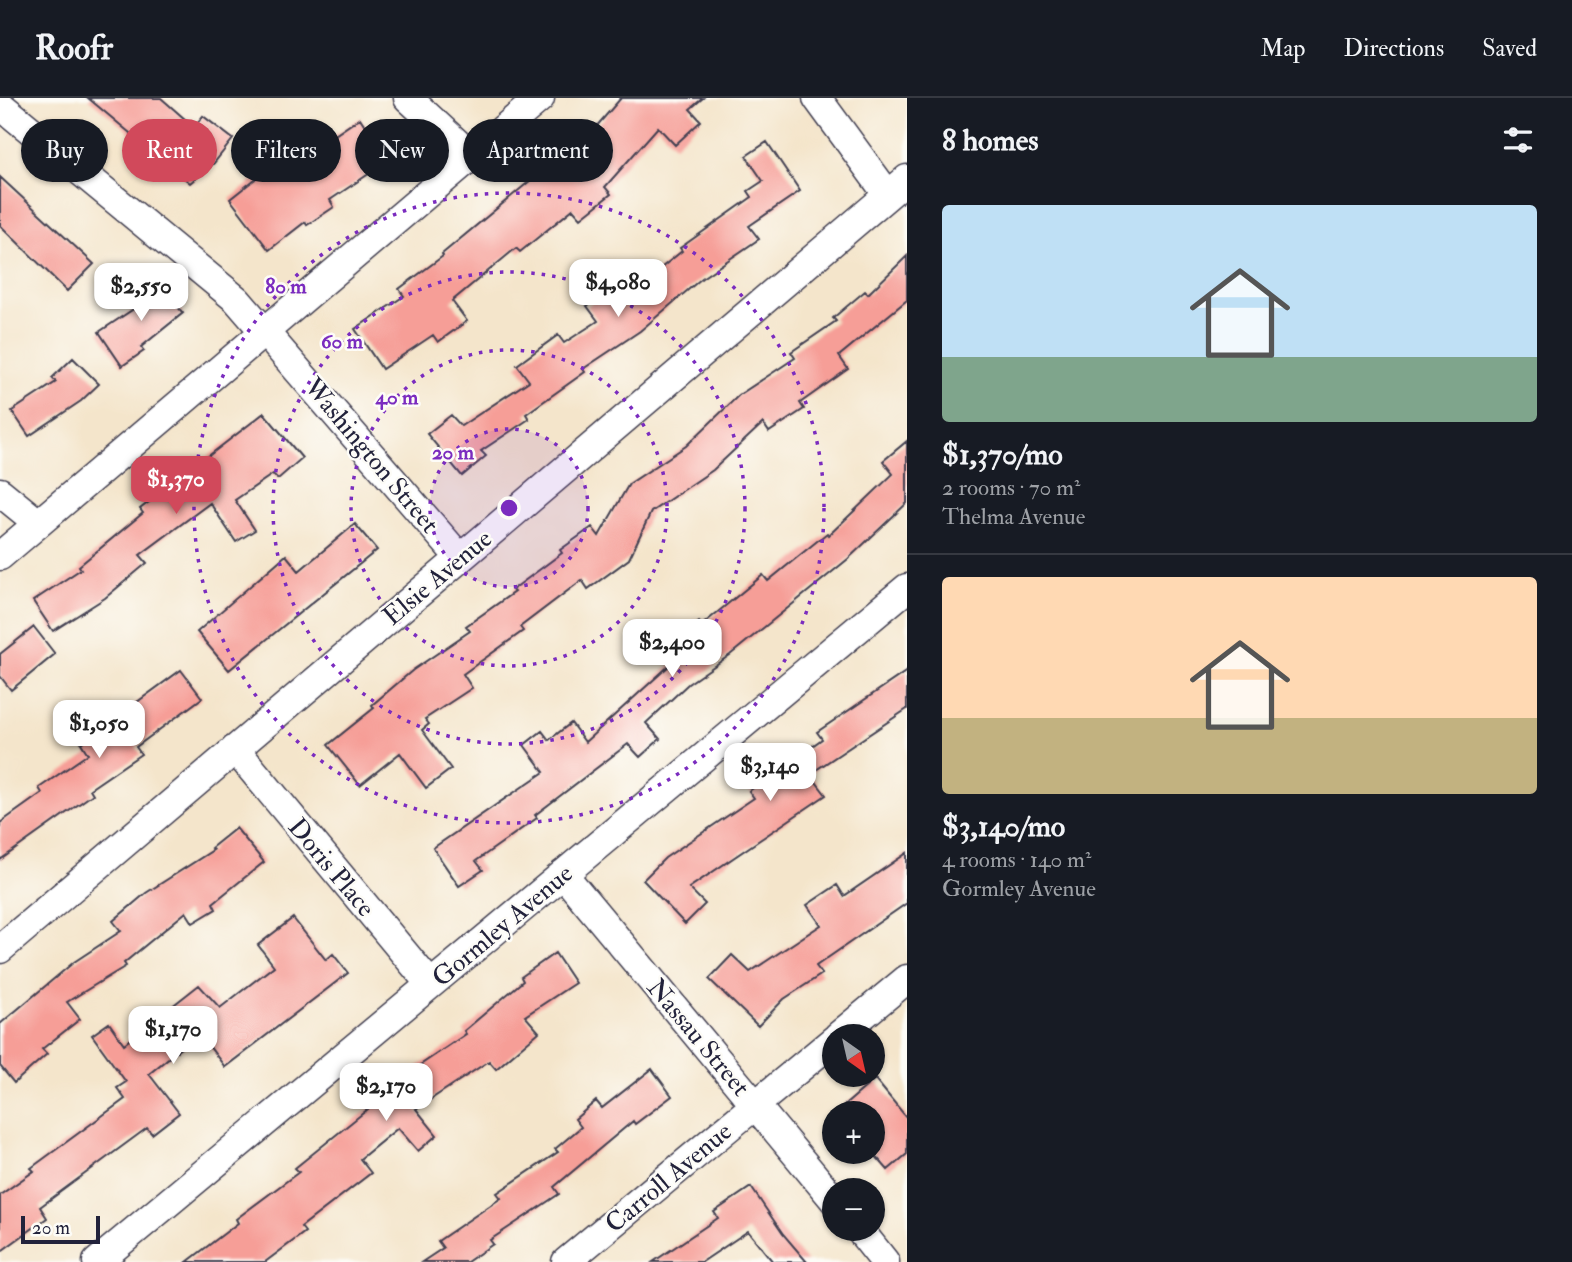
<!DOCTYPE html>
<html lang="en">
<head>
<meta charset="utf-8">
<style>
	body { margin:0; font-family:"IM FELL Double Pica",serif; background:#20242c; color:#f1f3f6; height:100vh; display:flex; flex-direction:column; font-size:26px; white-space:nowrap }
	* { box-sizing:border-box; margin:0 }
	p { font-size:23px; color:#9ea1a6 }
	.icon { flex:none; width:38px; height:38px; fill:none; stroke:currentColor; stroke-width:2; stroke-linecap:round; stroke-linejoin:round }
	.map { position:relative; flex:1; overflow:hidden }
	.panel { display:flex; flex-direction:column; background:#171b24; width:665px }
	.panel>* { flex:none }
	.hud { position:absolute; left:21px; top:21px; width:665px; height:63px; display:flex; gap:14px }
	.needle { width:46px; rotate:146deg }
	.controls { position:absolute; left:822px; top:926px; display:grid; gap:14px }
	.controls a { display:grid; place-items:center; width:63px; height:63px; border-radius:50%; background:#171b24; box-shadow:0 2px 5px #0004; font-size:35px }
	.scale { position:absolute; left:21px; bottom:18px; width:79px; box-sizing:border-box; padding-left:7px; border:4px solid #22223b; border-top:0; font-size:19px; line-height:24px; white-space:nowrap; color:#22223b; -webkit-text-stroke:5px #fdfcf7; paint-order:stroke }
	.price { position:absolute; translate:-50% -60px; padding:0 16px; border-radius:14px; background:#fff; color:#222; font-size:23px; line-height:46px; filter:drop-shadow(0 2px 4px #0008) }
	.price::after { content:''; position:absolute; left:50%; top:42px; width:21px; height:16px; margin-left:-10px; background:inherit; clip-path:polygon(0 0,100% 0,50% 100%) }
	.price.selected { background:#d1495b; color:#fff }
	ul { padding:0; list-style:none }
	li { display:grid; align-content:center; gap:14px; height:371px; padding:0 35px }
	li+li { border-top:2px solid #363941 }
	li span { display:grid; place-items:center; height:217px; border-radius:7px; color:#555 }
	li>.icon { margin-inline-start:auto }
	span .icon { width:126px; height:126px; fill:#fffc; stroke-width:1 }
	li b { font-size:30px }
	h2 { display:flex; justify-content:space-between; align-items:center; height:84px; padding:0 35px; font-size:30px }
	.tag { padding:0 24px; border-radius:32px; background:#171b24; box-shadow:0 2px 5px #0004; font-size:24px; line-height:63px }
	.tag.selected { background:#d1495b; color:#fff }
	header { display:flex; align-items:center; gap:42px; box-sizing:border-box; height:98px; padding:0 35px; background:#171b24; border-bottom:2px solid #363941 }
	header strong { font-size:33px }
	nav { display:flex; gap:38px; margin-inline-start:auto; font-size:24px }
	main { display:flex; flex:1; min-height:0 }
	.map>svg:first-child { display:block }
</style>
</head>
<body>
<header>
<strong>Roofr</strong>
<nav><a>Map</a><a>Directions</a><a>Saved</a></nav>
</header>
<main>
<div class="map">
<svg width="907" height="1164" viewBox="0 0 907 1164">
	<rect width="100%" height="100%" fill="#fdfcf7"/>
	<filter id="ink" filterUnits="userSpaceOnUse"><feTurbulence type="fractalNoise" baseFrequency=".0143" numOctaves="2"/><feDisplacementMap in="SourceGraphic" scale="14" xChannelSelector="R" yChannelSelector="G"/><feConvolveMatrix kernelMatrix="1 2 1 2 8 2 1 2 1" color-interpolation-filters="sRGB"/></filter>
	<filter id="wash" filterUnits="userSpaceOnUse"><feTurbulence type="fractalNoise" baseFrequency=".00686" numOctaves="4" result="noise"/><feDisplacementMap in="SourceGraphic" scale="28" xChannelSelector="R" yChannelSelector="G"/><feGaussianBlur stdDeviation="1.57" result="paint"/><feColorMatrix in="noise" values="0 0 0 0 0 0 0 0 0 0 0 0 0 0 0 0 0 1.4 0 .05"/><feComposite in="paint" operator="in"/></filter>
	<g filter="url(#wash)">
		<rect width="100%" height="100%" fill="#f4e5cb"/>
		<g id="blocks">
			<path fill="#f69e97" d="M88,0H161L194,29L203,18L233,41L214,65L190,85Z
				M621,0H703L690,11L701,23L675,47L658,29L605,89L611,96L581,120L573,111L520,154L516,150L452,203L467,223L438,244L433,237L382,271L355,231L404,198L399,191L443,158L442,156L572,48L576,52Z
				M360,20L388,63L330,102L334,109L307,127L305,124L269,152L230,101L269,70L267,67L294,49L301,60Z
				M767,44L800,93L749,128L759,141L702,180L640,233L583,271L585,274L526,316L529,321L481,353L486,358L462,378L427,336L451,317L461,328L529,283L517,267L558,237L564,245L598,223L587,208L612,191L620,203L682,153L680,150L752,99L748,93L763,83L746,58Z
				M0,79L94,166L67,193L0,127Z
				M907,158V202L839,258L848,271L800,305L804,311L769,334L763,325L713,372L651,414L629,461L588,491L582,482L520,529L523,533L463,576L472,590L425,621L429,626L422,632L451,671L426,690L400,655L360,687L328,647L374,610L372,607L413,572L470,533L466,528L514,494L512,492L562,455L560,452L592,429L599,438L629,386L686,348L739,297L795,260L791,254L836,223L833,220L865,193L868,196Z
				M155,182L183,215L141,249L144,253L122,268L99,234L138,208L133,201Z
				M73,260L99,286L81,303L29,338L12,313L56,284L52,280Z
				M264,315L302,360L278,381L273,376L235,402L255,432L236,444L210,405L140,457L147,465L105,500L53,533L33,503L81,471L79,468L143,415L140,411Z
				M907,343V405L848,461L730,557L688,586L646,625L660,641L640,659L628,646L535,717L537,720L476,763L483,772L459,788L433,750L544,674L524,647L542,633L549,642L571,625L585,644L672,565L663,553L699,524L702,527L763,477L768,483L827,435L829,437L893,376L883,363Z
				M355,426L377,452L229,572L197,534L286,457L299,473Z
				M34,529L55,556L11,592L0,578V556Z
				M181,572L202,600L136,649L141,656L90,691L93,696L0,762V725L42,695L39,690L88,656L81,645Z
				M907,573V611L810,676L826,697L689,790L705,806L685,826L643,782L665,760L754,700L749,693L822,641L817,634Z
				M236,730L264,764L213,805L216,811L193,825L186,814L124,865L126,868L67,904L80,921L42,951L47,956L14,985L0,968V926L74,864L121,833L113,823L146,795L213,752L211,750Z
				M907,755V805L816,868L822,876L784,901L758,928L709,881L732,857L750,874L821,827L807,807L837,787L844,798Z
				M293,820L326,862L333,856L348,875L225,969L199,935L149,976L179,1015L152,1036L147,1030L40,1109L47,1120L0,1154V1097L34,1073L31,1070L125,1001L117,990L126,984L92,937L109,925L124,946L199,887L220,910L274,868L258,847Z
				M555,855L575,885L525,918L539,934L496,971L489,963L416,1011L437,1037L418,1053L398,1030L360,1061L371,1075L301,1129L305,1134L265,1164H187L238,1125L236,1121L299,1074L295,1070L409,978L407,976L466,936L464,933L523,883L521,879Z
				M652,971L672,998L635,1026L633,1023L554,1089L559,1096L490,1142L493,1146L467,1164H422L443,1150L438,1143L501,1100L497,1095L558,1054L555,1051L581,1029L575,1021L596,1003L602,1010Z
				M875,981L907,1020V1056L888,1072L872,1054L873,1015L838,1013Z
				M751,1089L783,1136L807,1164H773L748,1133L702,1164H653L718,1120L714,1114Z"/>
		</g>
	</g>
	<g filter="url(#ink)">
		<use href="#blocks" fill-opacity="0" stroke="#423f51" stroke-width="2"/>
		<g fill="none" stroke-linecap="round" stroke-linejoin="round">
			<g stroke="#423f51" stroke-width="31">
				<path id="street" d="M408,0L471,58
					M817,0L888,97
					M0,7L237,202L460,460
					M0,394L38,425
					M0,458L540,0
					M235,651L430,886
					M563,776L835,1103
					M0,851L907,81
					M838,938L907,881
					M858,1130L885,1164
					M97,1164L907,490
					M566,1164L835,941"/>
			</g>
			<use href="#street" stroke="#fff" stroke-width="28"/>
		</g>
	</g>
	<circle cx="509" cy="410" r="79" fill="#7b2cbf" fill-opacity=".12"/>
	<g fill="none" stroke="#7b2cbf" stroke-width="3.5" stroke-dasharray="3.5 7">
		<circle cx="509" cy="410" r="79"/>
		<circle cx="509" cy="410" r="158"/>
		<circle cx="509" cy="410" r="236"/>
		<circle cx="509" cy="410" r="315"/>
	</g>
	<g text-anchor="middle" stroke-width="5" stroke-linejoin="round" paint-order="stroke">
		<g font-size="26" fill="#22223b" stroke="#fdfcf7">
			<text transform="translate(372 357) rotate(50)" y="9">Washington Street</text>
			<text transform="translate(437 479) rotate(-40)" y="9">Elsie Avenue</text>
			<text transform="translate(332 769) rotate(50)" y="9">Doris Place</text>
			<text transform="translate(502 827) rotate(-40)" y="9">Gormley Avenue</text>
			<text transform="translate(699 939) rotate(50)" y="9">Nassau Street</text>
			<text transform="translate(668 1079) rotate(-40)" y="9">Carroll Avenue</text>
		</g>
	</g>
	<circle cx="509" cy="410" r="10" fill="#7b2cbf" stroke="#fdfcf7" stroke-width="3.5"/>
	<g font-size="21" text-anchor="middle" font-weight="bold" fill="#7b2cbf" stroke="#fdfcf7" stroke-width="5" stroke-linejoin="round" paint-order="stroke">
		<text x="286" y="195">80 m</text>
		<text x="342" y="250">60 m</text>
		<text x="397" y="306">40 m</text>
		<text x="453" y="361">20 m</text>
	</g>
</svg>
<div class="controls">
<a><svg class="needle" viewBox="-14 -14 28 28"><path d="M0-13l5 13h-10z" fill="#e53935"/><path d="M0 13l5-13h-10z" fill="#9ea1a6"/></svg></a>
<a>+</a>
<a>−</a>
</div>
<div class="scale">20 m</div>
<b class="price" style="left:618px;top:221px">$4,080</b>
<b class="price" style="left:141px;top:225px">$2,550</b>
<b class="price selected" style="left:176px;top:418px">$1,370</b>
<b class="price" style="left:672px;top:581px">$2,400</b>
<b class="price" style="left:99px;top:662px">$1,050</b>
<b class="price" style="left:770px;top:705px">$3,140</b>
<b class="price" style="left:173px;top:968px">$1,170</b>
<b class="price" style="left:386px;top:1025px">$2,170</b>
<div class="hud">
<a class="tag">Buy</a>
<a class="tag selected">Rent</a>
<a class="tag">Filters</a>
<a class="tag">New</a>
<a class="tag">Apartment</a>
</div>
</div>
<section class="panel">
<h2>8 homes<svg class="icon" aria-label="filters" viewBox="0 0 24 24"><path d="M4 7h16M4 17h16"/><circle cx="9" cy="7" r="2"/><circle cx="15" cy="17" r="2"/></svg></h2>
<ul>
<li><span style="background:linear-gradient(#bfe0f5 70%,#7fa58c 0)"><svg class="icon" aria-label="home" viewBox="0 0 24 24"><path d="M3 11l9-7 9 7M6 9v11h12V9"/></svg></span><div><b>$1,370/mo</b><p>2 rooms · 70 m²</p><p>Thelma Avenue</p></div></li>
<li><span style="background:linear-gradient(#ffd9b3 65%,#c2b280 0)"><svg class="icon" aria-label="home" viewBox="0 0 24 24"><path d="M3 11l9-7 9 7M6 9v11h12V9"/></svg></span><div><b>$3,140/mo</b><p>4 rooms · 140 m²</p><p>Gormley Avenue</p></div></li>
</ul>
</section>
</main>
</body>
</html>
